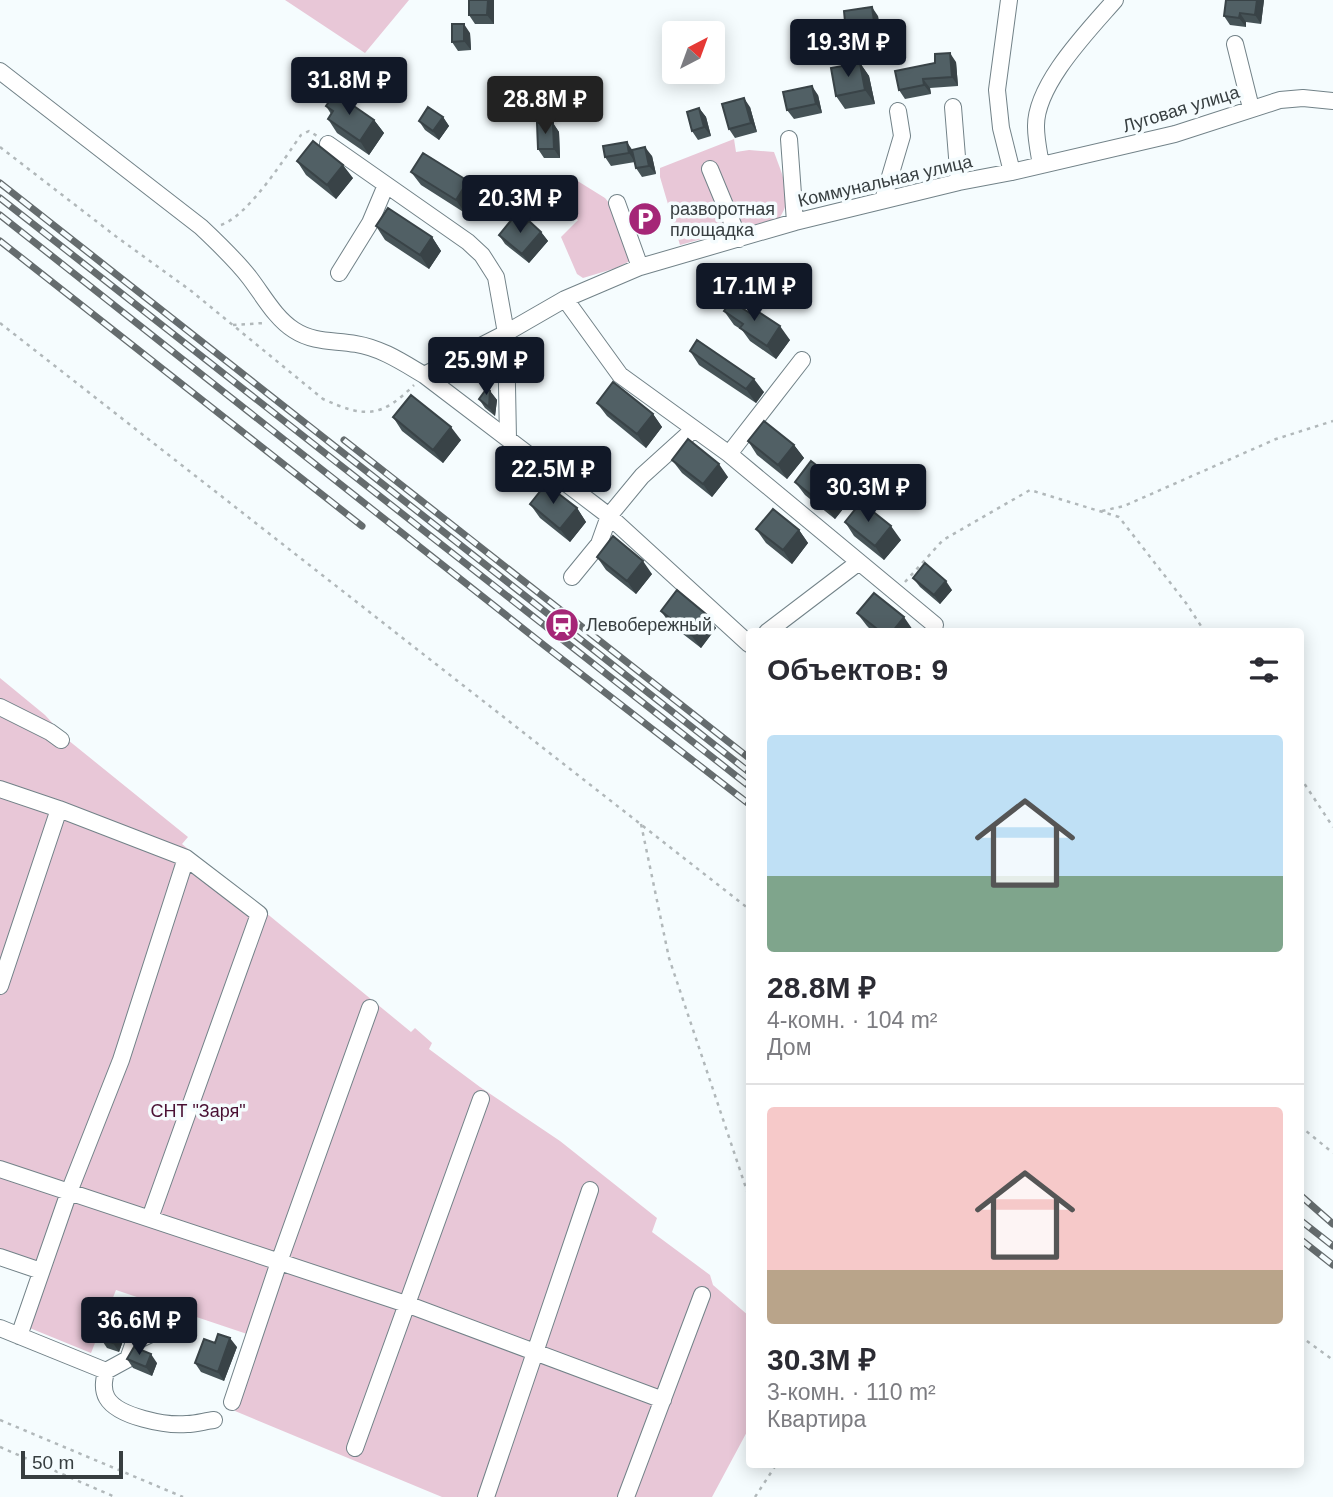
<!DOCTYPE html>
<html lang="ru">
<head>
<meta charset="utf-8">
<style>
	body { margin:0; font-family:Arial,sans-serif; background:#f7f7f7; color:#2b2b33; height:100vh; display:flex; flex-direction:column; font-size:26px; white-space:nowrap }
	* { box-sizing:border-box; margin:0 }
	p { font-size:23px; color:#7c7c81 }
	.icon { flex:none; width:38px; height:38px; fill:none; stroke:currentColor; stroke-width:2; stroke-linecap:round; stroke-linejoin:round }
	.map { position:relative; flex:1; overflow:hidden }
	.sheet { position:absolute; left:746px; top:628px; width:558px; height:840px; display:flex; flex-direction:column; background:#fff; border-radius:7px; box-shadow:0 4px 18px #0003 }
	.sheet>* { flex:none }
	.needle { width:46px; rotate:41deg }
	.tools { position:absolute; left:662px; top:21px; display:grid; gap:14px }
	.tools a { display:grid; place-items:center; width:63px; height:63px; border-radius:7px; background:#fff; box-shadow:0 4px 18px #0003; font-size:35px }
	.scale { position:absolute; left:21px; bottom:18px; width:102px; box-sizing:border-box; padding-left:7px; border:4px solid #373e40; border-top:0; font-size:19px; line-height:24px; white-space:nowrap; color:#373e40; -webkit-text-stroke:5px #f5fcfe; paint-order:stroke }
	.price { position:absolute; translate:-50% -60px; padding:0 16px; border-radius:7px; background:#111827; color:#fff; font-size:23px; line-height:46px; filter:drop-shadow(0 2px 4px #0008) }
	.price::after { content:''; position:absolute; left:50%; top:42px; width:21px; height:16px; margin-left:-10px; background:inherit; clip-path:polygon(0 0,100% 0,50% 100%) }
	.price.on { background:#222; color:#fff }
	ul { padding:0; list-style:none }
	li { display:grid; align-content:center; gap:14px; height:371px; padding:0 21px }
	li+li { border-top:2px solid #e1e1e2 }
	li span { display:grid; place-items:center; height:217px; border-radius:7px; color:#555 }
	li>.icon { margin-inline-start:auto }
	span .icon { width:126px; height:126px; fill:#fffc; stroke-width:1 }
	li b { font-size:30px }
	h2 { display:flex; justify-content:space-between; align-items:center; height:84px; padding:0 21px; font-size:30px }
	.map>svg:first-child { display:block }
</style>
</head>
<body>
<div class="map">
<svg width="1333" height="1497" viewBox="0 0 1333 1497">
	<rect width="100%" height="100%" fill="#f5fcfe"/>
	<path fill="#e8c7d7" d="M285,0H409L365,53Z
		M734,139L736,152L749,150L774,152C781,172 795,199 779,218L680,245L660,177V168Z
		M576,180L605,198L614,209L630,261L616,268L583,278L577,274L561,237L578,220L557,208Z
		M0,678L45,715L68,740L188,837L182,844L411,1032L415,1028L432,1043L429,1049L480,1087L560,1141L657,1218L652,1232L710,1275L713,1285L749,1316V1428L712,1497H442L235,1411L259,1338L116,1290L91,1353L15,1322L34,1273L0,1261Z"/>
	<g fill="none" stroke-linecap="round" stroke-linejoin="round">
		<g stroke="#728288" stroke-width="18">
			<path id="minor" d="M1009,0L997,90L1001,128L1012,172
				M1235,44L1251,108
				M0,71L201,227C218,243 235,259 249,277C263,295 275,318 294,330C314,343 334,340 356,344C381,348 402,362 424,375L506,333L565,299L640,267L795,222L959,182L1012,172L1175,134L1280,100L1303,98L1333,101
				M953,107L959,182
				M789,139L795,222
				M328,144L468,242L482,255L496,277L506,333L508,439
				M1041,165C1039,153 1036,139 1036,127C1035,85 1088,31 1115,0
				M710,169L739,239
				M883,200L902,136L898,111
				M617,203L640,267
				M339,273L370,223L386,185
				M565,299L620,375L729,454L935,625
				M424,375L609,516L749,644
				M729,454L802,360
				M572,577L599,544L609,516L642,476L694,429
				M767,632L859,562
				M0,707L50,732L61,740
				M0,789L59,809L186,858L259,914L150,1218
				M0,986L59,809
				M0,1169L409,1305L663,1400
				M0,1257L41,1271
				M0,1328L106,1371
				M153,1333L134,1342L128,1359L106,1371C104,1380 102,1389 107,1398C118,1417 167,1426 187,1424C196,1424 205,1421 214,1420
				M19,1336L69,1192L121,1060L186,858
				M232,1402L279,1262L370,1008
				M355,1448L481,1099
				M486,1497L590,1190
				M626,1497L702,1295"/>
		</g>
		<path stroke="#b1b8ba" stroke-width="2.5" stroke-dasharray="3.5 5" stroke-linecap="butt" d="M0,147L118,238L190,290L323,399C365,418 381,418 414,385
			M221,225C249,215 284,159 301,135L309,131L317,136
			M0,323L749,909
			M233,325L264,323
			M1102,511L1124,506L1276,439L1333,421
			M905,582L943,540L1030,490L1119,517L1186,603L1205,632
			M749,657V685
			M1300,777L1333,827
			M641,824L669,958L749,1197
			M1300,1126L1333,1153
			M1300,1336L1333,1360
			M0,1420L183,1497
			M0,1447L115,1497
			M755,1497L776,1465"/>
		<use href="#minor" stroke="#fff" stroke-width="16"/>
		<g stroke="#656c6e" stroke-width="7">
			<path id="rail" d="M0,183L749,772
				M0,198L749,786
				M0,215L545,646L749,804
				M0,241L362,526
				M344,440L749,758
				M1300,1195L1333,1224
				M1300,1220L1333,1246
				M1300,1239L1333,1265"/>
		</g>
		<use href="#rail" stroke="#f5fcfe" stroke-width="4.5" stroke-dasharray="13" stroke-linecap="butt"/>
	</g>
	<path fill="#465357" d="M469,0H494V24H475L469,15Z
		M1264,0L1261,24L1246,22V27L1230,25L1224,16Z
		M878,16L881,37L853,40L846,32Z
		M470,33L471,50L458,51L452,42Z
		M956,62L958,86L930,88L931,94L905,99L899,90Z
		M860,63L869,76L875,104L845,109L836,96Z
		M818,95L822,113L794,119L787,110Z
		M326,106L374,120L384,133L369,155L337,133L328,119L331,114Z
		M750,107L757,132L735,138L729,129Z
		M699,108L706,117L711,136L698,140L692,131Z
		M443,117L449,126L439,140L425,130L419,121Z
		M553,123L559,132L560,158H544L538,149Z
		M633,150L652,156L656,174L642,177L636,168L635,162L611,166L605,157Z
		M297,161L353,178L336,199L306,175Z
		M411,172L477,195L465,213L421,185Z
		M376,226L432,237L441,251L429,269L385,240Z
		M524,226L541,232L548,241L529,263L505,244L499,235Z
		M724,311L790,340L776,359L750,341L742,330L734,325Z
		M690,351L764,392L756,403L699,365Z
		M490,391L497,400L495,416L485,408L479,399Z
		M597,403L653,414L662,427L646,448L607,416Z
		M393,417L461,440L443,463L402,431Z
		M748,441L794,445L804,458L787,479L757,455Z
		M672,460L728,477L712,497L682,473Z
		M795,482L851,499L835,519L805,495Z
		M530,504L577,508L586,522L570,542L540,518Z
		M845,522L901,540L884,560L854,536Z
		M756,529L799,530L808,543L792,564L766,543Z
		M597,557L652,574L636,594L606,570Z
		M913,578L952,590L940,604L920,587Z
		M661,611L707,615L716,628L701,648L670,624Z
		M857,613L913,630L912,632H873L867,626Z
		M134,1308L140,1317L135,1330L124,1338L119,1352L107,1348L101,1339Z
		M215,1343L237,1347L224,1381L201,1372L195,1363Z
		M127,1359L157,1363L152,1376L133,1368Z"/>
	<path fill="#394347" d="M488,0H494V24L487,15Z
		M1257,0H1264L1261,24L1255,15Z
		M872,7L878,16L881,37L875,28Z
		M1240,13L1246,22V27L1239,18Z
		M464,24L470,33L471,50L464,41Z
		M950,53L956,62L958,86L952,77Z
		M860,63L869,76L875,104L865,90Z
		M923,79L930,88L931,94L924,85Z
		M812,86L818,95L822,113L816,104Z
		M744,98L750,107L757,132L751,123Z
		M699,108L706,117L711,136L704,127Z
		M443,117L449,126L439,140L433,131Z
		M374,120L384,133L369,155L360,141Z
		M553,123L559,132L560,158L554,149Z
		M627,142L633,151L635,162L629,153Z
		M645,147L652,156L656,174L649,166Z
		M343,165L353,178L336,199L327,185Z
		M468,181L477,195L465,213L456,200Z
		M541,232L548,241L529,263L522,254Z
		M432,237L441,251L429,269L420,255Z
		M780,326L790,340L776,359L767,346Z
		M754,379L764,392L756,403L746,389Z
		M490,391L497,400L495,416L489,407Z
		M653,414L662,427L646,448L637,434Z
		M451,427L461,440L443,463L433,450Z
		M794,445L804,458L787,479L778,465Z
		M719,464L728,477L712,497L703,484Z
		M842,485L851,499L835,519L825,506Z
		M577,508L586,522L570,542L560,529Z
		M891,526L901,540L884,560L875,546Z
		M799,530L808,543L792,564L783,550Z
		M643,561L652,574L636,594L627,581Z
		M946,581L952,590L940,604L934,595Z
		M707,615L716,628L701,648L691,635Z
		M904,617L913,630L912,632H892Z
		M134,1308L140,1317L135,1330L129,1321Z
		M118,1329L124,1338L119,1352L113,1343Z
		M230,1338L237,1347L224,1381L218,1372Z
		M151,1354L157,1363L152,1376L146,1367Z"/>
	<path fill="#516065" stroke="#394347" stroke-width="2" d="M469,0H488L487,15H469Z
		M1226,0H1257L1255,15L1240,13L1239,18L1224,16Z
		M872,7L875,28L846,32L844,11Z
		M452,24H464V41L452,42Z
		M950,53L952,77L923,79L924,85L899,90L895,71L935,63V54Z
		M860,63L865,90L836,96L831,68Z
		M812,86L816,104L787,110L783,92Z
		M335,93L374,120L360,141L328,119L333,111L326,106Z
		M744,98L751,123L729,129L722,104Z
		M428,107L443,117L433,131L419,121Z
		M699,108L704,127L692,131L687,112Z
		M537,123H553L554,149H538Z
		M313,141L343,165L327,185L297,161Z
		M627,142L629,153L605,157L603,146Z
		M645,147L649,166L636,168L632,150Z
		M423,153L468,181L456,200L411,172Z
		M388,208L432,237L420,255L376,226Z
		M513,218L524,226L529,221L541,232L522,254L499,235Z
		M731,301L753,315L757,311L780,326L767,346L740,328L743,324L724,311Z
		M697,340L754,379L746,389L690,351Z
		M613,382L653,414L637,434L597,403Z
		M487,388L490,391L489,407L479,399Z
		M411,395L451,427L433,450L393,417Z
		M764,421L794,445L778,465L748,441Z
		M688,439L719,464L703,484L672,460Z
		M811,461L842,485L825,506L795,482Z
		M546,484L577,508L560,529L530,504Z
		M861,502L891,526L875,546L845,522Z
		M773,509L799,530L783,550L756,529Z
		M613,536L643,561L627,581L597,557Z
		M925,563L946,581L934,595L913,578Z
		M677,590L707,615L691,635L661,611Z
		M874,593L904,617L892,632H881L857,613Z
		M114,1301L134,1308L129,1321L118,1329L113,1343L101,1339Z
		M218,1334L230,1338L218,1372L195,1363L204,1339L215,1343Z
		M134,1347L151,1354L146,1367L127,1359Z"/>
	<defs>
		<g id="parking-disc" transform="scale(1.75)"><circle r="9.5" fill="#a52677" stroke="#f5fcfe"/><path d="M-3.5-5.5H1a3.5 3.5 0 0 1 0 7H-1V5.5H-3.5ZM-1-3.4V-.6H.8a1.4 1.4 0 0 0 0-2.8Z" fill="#fff"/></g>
		<g id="station-disc" transform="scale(1.75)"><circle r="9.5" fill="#a52677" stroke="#f5fcfe"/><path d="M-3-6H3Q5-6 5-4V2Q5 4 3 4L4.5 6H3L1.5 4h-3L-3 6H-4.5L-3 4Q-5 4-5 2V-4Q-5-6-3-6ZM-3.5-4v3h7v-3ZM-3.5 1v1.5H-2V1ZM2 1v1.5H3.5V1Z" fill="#fff"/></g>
	</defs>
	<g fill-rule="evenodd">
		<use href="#parking-disc" x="645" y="219"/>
		<use href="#station-disc" x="562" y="625"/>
	</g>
	<g text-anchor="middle" stroke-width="7" stroke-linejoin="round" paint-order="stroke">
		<g font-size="18" fill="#373e40" stroke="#f5fcfe">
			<text transform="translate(1181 109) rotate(-17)" y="6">Луговая улица</text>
			<text transform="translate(885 181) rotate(-13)" y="6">Коммунальная улица</text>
		</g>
		<g font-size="18" fill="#373e40" stroke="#f5fcfe" text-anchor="start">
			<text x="670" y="215">разворотная<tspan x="670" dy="21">площадка</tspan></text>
			<text x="586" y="631">Левобережный</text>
		</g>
		<g font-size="18" fill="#491033" stroke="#f5fcfe">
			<text x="198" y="1117">СНТ "Заря"</text>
		</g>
	</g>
</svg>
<div class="tools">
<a><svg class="needle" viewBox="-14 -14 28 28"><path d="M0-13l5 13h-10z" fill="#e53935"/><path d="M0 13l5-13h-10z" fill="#7c7c81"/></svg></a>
</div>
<div class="scale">50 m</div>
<b class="price" style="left:848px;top:79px">19.3M ₽</b>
<b class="price" style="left:349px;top:117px">31.8M ₽</b>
<b class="price on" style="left:545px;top:136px">28.8M ₽</b>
<b class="price" style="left:520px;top:235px">20.3M ₽</b>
<b class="price" style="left:754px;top:323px">17.1M ₽</b>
<b class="price" style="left:486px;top:397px">25.9M ₽</b>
<b class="price" style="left:553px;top:506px">22.5M ₽</b>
<b class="price" style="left:868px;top:524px">30.3M ₽</b>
<b class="price" style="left:139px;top:1357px">36.6M ₽</b>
<section class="sheet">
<h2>Объектов: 9<svg class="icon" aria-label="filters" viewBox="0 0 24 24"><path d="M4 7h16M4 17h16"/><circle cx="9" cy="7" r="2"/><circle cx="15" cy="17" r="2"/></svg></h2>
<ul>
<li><span style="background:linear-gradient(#bfe0f5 65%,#7fa58c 0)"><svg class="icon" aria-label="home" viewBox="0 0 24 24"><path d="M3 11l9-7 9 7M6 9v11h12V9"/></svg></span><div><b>28.8M ₽</b><p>4-комн. · 104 m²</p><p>Дом</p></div></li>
<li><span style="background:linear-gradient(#f6c9c9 75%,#b9a48a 0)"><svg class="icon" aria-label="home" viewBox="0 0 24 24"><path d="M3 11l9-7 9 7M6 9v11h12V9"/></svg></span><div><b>30.3M ₽</b><p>3-комн. · 110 m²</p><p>Квартира</p></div></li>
</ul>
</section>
</div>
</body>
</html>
